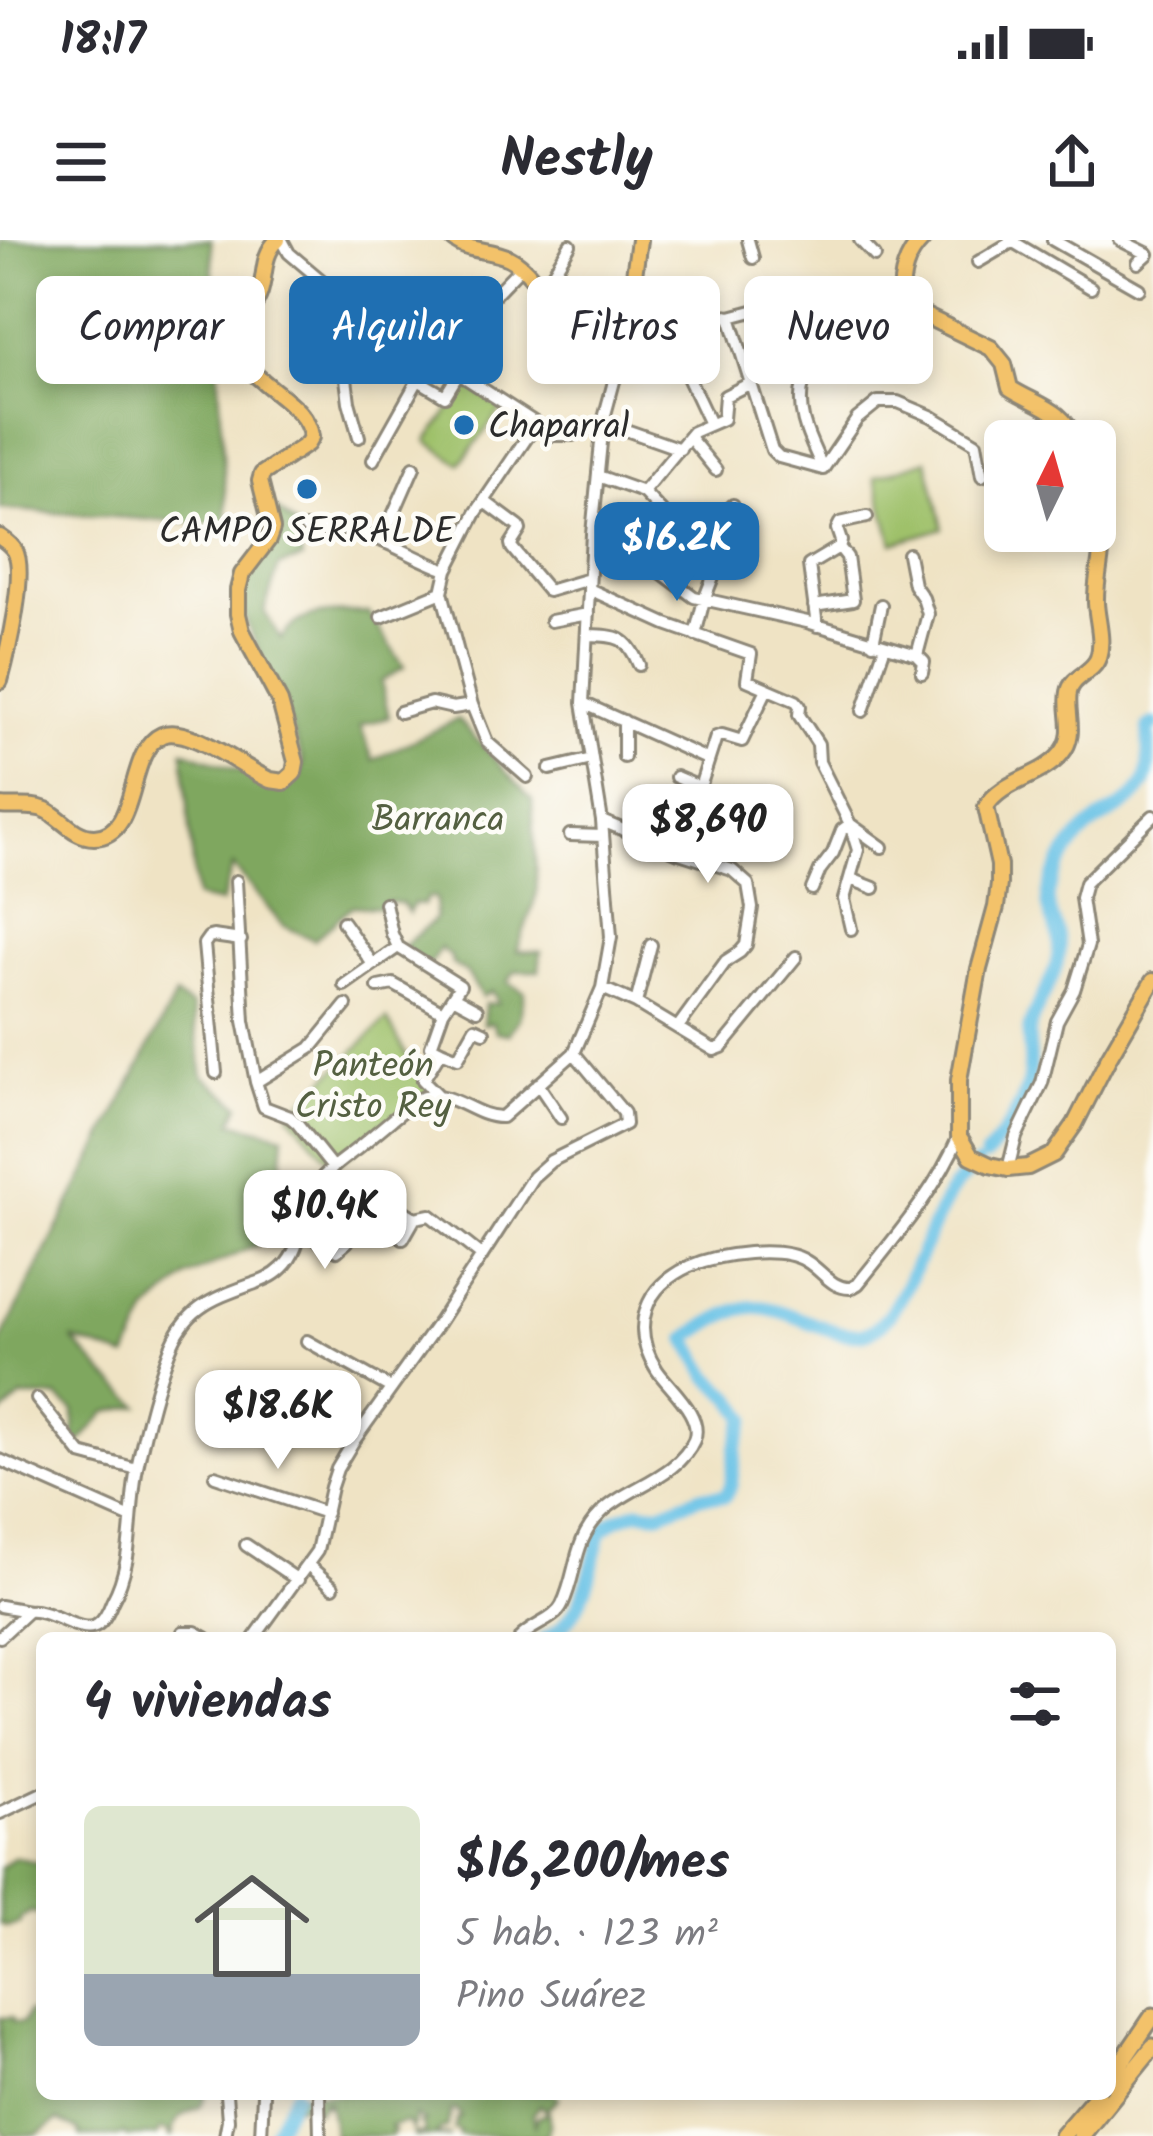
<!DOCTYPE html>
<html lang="es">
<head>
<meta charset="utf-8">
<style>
	body { margin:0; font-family:Kalam,sans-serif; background:#f7f7f7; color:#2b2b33; height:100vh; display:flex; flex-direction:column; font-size:45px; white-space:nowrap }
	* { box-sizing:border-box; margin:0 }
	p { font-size:39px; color:#7c7c81 }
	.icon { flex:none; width:66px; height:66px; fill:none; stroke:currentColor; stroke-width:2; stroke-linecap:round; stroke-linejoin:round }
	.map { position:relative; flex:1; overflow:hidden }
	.sheet { position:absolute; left:36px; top:1392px; width:1080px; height:468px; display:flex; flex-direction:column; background:#fff; border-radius:18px; box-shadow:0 6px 18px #0003 }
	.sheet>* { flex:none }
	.hud { position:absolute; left:36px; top:36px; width:1083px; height:108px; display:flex; gap:24px }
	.needle { width:78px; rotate:5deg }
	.controls { position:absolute; left:984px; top:180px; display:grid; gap:24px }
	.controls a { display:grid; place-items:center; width:132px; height:132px; border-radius:18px; background:#fff; box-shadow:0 6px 18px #0003; font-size:60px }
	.price { position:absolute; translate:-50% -102px; padding:0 27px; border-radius:24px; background:#fff; color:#222; font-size:39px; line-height:78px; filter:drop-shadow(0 3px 6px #0008) }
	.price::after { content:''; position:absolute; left:50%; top:72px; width:36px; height:27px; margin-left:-18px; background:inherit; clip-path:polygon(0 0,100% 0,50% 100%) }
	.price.active { background:#1f6fb2; color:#fff }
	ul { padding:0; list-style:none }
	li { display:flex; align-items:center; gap:36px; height:300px; padding:0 48px }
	li span { display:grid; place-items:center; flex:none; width:336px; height:240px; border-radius:18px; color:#555 }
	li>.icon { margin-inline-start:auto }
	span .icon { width:144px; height:144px; fill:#fffc; stroke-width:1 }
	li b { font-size:51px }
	h2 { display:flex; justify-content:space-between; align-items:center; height:144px; padding:0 48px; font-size:51px }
	.pill { padding:0 42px; border-radius:18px; background:#fff; box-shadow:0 6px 18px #0003; font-size:42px; line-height:108px }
	.pill.active { background:#1f6fb2; color:#fff }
	.status { display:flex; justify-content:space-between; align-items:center; height:84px; padding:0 60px; background:#fff; direction:ltr }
	.status svg { height:33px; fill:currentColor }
	header { display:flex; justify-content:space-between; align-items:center; height:156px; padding:0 48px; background:#fff; font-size:54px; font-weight:800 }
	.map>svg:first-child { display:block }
</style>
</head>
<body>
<div class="status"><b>18:17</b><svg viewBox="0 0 49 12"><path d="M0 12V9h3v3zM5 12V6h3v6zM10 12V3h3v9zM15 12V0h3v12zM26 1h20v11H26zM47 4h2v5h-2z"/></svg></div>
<header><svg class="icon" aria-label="menu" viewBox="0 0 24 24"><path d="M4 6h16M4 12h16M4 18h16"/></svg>Nestly<svg class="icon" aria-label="share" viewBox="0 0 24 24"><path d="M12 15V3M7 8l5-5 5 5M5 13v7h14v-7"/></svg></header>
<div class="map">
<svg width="1153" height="1896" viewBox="0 0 1153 1896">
	<rect width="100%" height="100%" fill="#fdfcf7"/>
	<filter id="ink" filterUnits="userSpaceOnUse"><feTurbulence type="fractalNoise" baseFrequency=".00833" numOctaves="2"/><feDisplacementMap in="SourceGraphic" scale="24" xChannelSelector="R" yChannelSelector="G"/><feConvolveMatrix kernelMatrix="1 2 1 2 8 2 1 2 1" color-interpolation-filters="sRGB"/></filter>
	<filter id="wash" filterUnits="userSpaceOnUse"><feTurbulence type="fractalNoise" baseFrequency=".004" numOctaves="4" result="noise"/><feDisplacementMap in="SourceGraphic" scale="48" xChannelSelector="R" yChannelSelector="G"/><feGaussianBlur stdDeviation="2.7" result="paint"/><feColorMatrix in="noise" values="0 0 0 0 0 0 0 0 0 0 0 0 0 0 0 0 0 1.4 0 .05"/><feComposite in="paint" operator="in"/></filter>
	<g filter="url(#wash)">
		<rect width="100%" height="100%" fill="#efe3c4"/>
		<path fill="#9fc16a" stroke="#65764a" stroke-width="3" d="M468,144L502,169L460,224L427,201Z
			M927,220L943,288L893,303L875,237Z
			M387,779L410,822L431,851L334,926L290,874Z"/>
		<path fill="#7fa75e" stroke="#556944" stroke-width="3" d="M0,0H211L227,285L0,269Z
			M275,268L298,288L302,319L279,326L264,371L281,399C301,368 334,373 368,372L404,427L381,442L389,477L360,485L373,520L458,479L532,560L537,653L517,711L541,712L539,731H515L508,742L525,752L519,779L508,794L496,792L492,783L483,784L485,764L498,763L492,751L482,757L467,733L452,724L451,717L440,708L429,726L402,707L432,682L435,677L436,658L428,657L423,665L413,663L409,673L402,663L387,662L381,668L352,666L314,700L282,685L233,626L221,663L196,658L183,510L282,546L300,535L303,522L285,470L247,384L241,359L243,348L276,300Z
			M175,756L192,767L203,836L240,865L232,882L284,895L276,996L187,1037L148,1072L127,1118L72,1099L103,1133L140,1166L107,1172L74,1208V1171L57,1157H22L0,1176V1102Z
			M15,1617L42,1624V1670L38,1673L30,1672L20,1679V1684L7,1687L0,1684V1628Z
			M27,1773H38L42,1778V1854H206L201,1866C187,1872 172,1879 173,1896H169L170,1892L160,1889L156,1896H126L124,1893L118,1896H80L79,1891L58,1880L39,1894L6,1896L0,1887V1778L12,1777L14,1782L23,1783Z
			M296,1854H555L559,1858L545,1870L539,1865L533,1874L535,1884L538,1876L548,1872L550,1883L546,1896L459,1895V1890L454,1889L457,1880L461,1877L456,1870L451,1871L447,1888L441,1889L437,1893L451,1896H414V1893L422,1895L425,1889L420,1883L425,1881L415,1876L413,1890L407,1882L390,1886L394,1891L390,1896H334L328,1861L323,1862L327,1865L321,1866L317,1872L309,1866L290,1867Z"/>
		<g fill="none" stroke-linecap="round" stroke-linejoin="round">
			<path stroke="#69c2e6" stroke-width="14" d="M986,916C1007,890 1029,862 1030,827C1031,811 1026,798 1031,782C1041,755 1059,735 1059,704C1059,686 1044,670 1049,651C1054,628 1076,596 1095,583C1112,571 1133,564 1144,543C1151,529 1148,504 1148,488L1153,484
				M546,1398C582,1382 593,1327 600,1292L617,1279L639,1271L659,1273L702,1256H725L731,1245L736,1207L746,1178L733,1159L710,1138L687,1099C703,1086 734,1067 754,1067C791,1066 839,1106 871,1091C902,1077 929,984 950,953C956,943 967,935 976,926
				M272,1896L295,1854"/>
		</g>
	</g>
	<g filter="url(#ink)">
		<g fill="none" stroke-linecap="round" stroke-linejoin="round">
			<g stroke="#8d8778" stroke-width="16">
				<path id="minor" d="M282,0L289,13L346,61L554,195H572L603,182L680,209
					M748,0L753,18
					M860,0L875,16
					M1010,0L1091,48
					M1053,0L1139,49
					M1120,0L1148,14L1138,23
					M978,22L1015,0
					M541,53L570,5
					M710,73L700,84L676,101L678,116L710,184
					M730,77L764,68L790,56L814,57
					M462,88L522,26
					M306,90L320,40
					M810,105C813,122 807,127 803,143C795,175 811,201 823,229
					M368,115L378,81
					M359,197L349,162L344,123L360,70
					M689,197L716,230
					M373,220L418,140L445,156L459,133
					M598,236L643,252L716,329L704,360L695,395
					M643,252L693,192L723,179L725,156L751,143
					M484,261L519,287L520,290L511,304L512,308L548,351L589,339
					M306,288C322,293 339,287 355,291C388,300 415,319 447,330
					M592,294L646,321L694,357L807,382L917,415L924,422L922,433
					M382,300L414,227
					M695,307L733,265
					M908,314L914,345L923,358L928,374L917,415
					M589,349L666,384L751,414L747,440L796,461L800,466L799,475L818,504L819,522L850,584L858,610L844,659L851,689
					M814,366L853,360L847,317L839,307L841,301L837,289L840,283L867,277
					M381,377L442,352
					M551,381L588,374
					M817,386L809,325L839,307
					M588,395C618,396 627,396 639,425
					M873,403L881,365
					M583,463L707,519
					M863,471L885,406
					M400,472L431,463L453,468L472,465
					M624,481V517
					M550,529L592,519
					M527,537L487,502L472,465L442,352L447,330L476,273L536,184
					M676,537L702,548
					M602,581L679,613L732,630L748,644L752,668L746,705L740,712L726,721L678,787
					M570,595L603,596
					M679,613L716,497L722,495L742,501L767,449
					M851,639L874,648
					M236,641L244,781L256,842L264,867L290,877L297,883L333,928
					M812,649L820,630L833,613L842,590L850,584L882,607
					M385,663L392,694L398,707
					M343,682L372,723
					M344,745L398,707L460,746L443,772L431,806L441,811L423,840L438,855
					M378,747L393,744L443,772
					M602,748L636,763L714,810L722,807L796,717
					M453,757L477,770
					M636,763L651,705
					M441,811L458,818L475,788L484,792
					M216,833L204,704L209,697L213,696L241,700
					M256,842L311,808L346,765
					M538,844L561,878
					M1008,929L1016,897L1042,843L1057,781L1074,750L1088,705L1081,658L1085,643L1153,576
					M307,962L335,981
					M394,965L415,978
					M300,990L337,1011L347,1002
					M403,999L415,978L430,975L482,1016
					M307,1101L391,1148
					M37,1159L81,1214L137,1229
					M0,1220L131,1278
					M215,1236L326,1273
					M246,1305L298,1340
					M308,1325L333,1347
					M0,1366L28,1371
					M183,1392H195L206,1398
					M0,1397L28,1371C50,1368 81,1396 97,1385C104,1381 109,1370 112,1362C135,1320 128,1274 137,1228C145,1190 155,1149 169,1112C185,1069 209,1060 250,1045C262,1041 273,1037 282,1028C305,1007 299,969 317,944C328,929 344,919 358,908C377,892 396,876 415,861C448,843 471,878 502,877L574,813L602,748L611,697L602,581L583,463L592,294L603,182L626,97L633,42L690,58L710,73L730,77L772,210L779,217L823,229L857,179L878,162H898L931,176L976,203L982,236
					M254,1398L317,1311L331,1247L337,1229L353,1202L439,1082L533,937L551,921L625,884L624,873L574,813
					M520,1398C531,1385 555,1380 562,1365C578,1332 572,1302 601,1273C627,1247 678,1237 694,1200C704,1176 669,1148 657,1130C629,1087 645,1046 690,1026C718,1014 780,1005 806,1021C822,1030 831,1049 851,1048L858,1044C896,996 935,952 959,896
					M0,1573L42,1553
					M319,1854L320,1896
					M225,1896L228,1880L226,1854
					M261,1896L263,1854"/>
			</g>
			<g stroke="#8d8778" stroke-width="20">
				<path id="major" d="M454,0C469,12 491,9 509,18C532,29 551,65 566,86L571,88L613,49L633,42L639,0
					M922,0C905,17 901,36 901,60L907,67L991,108L1004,124L1010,148C1034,164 1067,170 1074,201
					M1095,272C1097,277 1101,284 1102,289C1104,313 1095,339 1096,363C1097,381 1104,400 1098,418C1093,433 1072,436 1069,452C1065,474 1078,494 1061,514C1041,538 1002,540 986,567L999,625V644L996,667L979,729L959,840V896L971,916L990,925L1008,929L1028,927L1054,914L1075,884L1109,817L1153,741
					M0,297C6,301 11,304 15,311C27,332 7,415 0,441
					M0,566C15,568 32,564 46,570C62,578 74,597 94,597C141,596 125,511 162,495C188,484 244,529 270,540L284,542L294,533L296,522L280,462L242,391L238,374V350L242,334L268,300L272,289L260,241L262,234L307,204L311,197C308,156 227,138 239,94C244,79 255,67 260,52C266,33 262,14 278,0"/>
			</g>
			<g stroke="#8d8778" stroke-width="21">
				<path id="highway" d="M1110,1839L1153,1776
					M1062,1896L1098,1854
					M1081,1896L1153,1807"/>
			</g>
			<use href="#minor" stroke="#fff" stroke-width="10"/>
			<use href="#major" stroke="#f3c26a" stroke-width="14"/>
			<use href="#highway" stroke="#f3c26a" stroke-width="15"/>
		</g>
	</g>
	<g fill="#1f6fb2" stroke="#fdfcf7" stroke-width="4.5">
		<circle cx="464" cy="185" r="12"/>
		<circle cx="307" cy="249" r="12"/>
	</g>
	<g text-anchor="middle" stroke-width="9" stroke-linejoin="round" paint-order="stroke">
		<g font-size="36" fill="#2b2b2b" stroke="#fdfcf7" text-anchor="start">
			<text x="488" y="198">Chaparral</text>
			<text x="307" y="303" text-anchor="middle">CAMPO SERRALDE</text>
		</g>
		<g font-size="36" fill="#546041" stroke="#fdfcf7">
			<text x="438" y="591">Barranca</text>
			<text x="373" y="837">Panteón<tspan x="373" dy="41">Cristo Rey</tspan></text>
		</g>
	</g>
</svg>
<div class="controls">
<a><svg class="needle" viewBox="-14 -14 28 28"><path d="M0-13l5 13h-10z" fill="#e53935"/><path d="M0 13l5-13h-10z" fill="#7c7c81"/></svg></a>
</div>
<b class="price active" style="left:677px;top:364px">$16.2K</b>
<b class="price" style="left:708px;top:646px">$8,690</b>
<b class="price" style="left:325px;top:1032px">$10.4K</b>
<b class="price" style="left:278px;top:1232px">$18.6K</b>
<div class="hud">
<a class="pill">Comprar</a>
<a class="pill active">Alquilar</a>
<a class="pill">Filtros</a>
<a class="pill">Nuevo</a>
</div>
<section class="sheet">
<h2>4 viviendas<svg class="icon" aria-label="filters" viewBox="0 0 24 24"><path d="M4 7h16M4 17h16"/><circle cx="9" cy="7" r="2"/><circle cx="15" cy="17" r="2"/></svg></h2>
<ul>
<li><span style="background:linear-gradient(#dfe7d0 70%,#9aa5b1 0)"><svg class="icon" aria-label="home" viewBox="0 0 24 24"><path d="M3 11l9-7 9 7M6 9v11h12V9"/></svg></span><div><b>$16,200/mes</b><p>5 hab. · 123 m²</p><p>Pino Suárez</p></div></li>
</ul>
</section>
</div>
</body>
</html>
